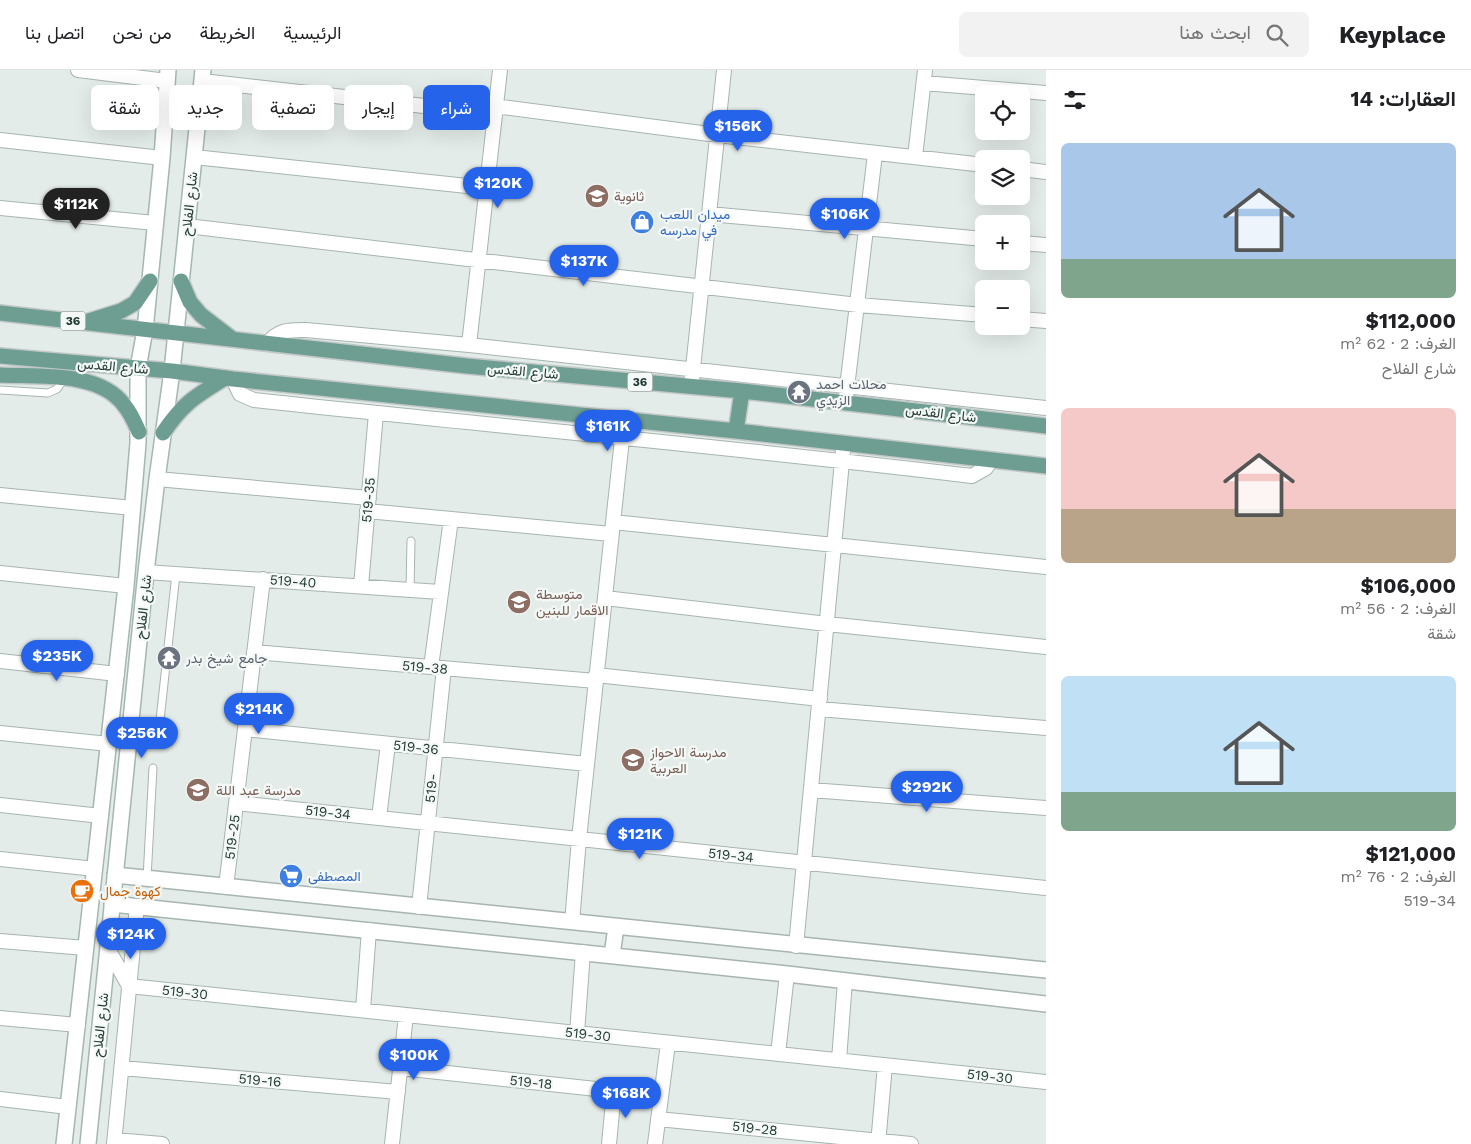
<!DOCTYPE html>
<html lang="ar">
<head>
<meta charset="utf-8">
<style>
	body { margin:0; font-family:"Work Sans",Vazirmatn,sans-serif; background:#f2f2f2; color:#202124; direction:rtl; height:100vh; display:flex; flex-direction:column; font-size:19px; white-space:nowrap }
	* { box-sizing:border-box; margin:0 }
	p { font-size:16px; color:#757577 }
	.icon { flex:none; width:28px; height:28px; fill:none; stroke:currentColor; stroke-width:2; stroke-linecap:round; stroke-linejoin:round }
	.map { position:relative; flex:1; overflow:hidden; direction:ltr }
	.panel { display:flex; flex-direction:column; background:#fff; width:425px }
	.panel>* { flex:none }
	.banner { position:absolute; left:15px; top:15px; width:475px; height:45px; direction:rtl; display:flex; gap:10px }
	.buttons { position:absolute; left:975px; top:15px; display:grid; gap:10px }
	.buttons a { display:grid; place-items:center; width:55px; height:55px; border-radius:8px; background:#fff; box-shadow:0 5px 20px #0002; font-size:25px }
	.price { position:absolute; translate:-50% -42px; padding:0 11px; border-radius:18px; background:#2563eb; color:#fff; font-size:16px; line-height:32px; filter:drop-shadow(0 1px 2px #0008) }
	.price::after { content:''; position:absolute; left:50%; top:30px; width:15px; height:11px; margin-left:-8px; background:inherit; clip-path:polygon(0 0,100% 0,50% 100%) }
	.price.current { background:#222; color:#fff }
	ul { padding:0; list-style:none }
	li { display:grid; align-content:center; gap:10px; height:265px; padding:0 15px }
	li span { display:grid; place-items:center; height:155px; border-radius:8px; color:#555 }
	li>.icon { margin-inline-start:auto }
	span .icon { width:90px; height:90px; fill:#fffc; stroke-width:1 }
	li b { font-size:21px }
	h2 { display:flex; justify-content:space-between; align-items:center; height:60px; padding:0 15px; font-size:21px }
	.pill { padding:0 18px; border-radius:8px; background:#fff; box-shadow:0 5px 20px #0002; font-size:18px; line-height:45px }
	.pill.current { background:#2563eb; color:#fff }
	header { display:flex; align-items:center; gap:30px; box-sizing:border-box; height:70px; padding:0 25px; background:#fff; border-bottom:1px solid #e0e0e0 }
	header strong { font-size:24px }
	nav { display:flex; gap:28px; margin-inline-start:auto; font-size:18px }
	.search { width:350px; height:45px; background:#f2f2f2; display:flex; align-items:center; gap:12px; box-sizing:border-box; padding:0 18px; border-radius:8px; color:#757577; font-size:19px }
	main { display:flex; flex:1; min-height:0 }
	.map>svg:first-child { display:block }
</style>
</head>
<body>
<header>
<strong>Keyplace</strong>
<div class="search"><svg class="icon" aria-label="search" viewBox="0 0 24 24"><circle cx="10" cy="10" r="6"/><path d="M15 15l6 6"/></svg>ابحث هنا</div>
<nav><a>الرئيسية</a><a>الخريطة</a><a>من نحن</a><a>اتصل بنا</a></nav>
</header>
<main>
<section class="panel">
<h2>العقارات: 14<svg class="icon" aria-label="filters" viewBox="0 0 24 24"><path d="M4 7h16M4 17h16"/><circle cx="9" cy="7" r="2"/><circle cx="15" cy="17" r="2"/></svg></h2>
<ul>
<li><span style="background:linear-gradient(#a9c7e8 75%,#7fa58c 0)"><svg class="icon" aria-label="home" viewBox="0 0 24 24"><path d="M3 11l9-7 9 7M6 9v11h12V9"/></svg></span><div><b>$112,000</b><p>الغرف: 2 · 62 m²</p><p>شارع الفلاح</p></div></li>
<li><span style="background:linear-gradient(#f6c9c9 65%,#b9a48a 0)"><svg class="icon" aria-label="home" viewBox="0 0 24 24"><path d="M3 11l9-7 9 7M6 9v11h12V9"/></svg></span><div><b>$106,000</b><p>الغرف: 2 · 56 m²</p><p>شقة</p></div></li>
<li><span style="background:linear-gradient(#bfe0f5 75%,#7fa58c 0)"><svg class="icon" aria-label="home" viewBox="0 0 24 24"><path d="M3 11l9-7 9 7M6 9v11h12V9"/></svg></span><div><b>$121,000</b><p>الغرف: 2 · 76 m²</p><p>519-34</p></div></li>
</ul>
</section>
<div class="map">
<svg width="1046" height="1074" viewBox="0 0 1046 1074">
	<rect width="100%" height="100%" fill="#e4ece9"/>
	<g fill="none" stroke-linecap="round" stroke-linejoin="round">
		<g stroke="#a7b4b0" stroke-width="9">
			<path id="service" d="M0,320L48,323L57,319L64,309
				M410,520L411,471
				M159,659L176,504
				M147,808L153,698"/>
		</g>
		<g stroke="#a7b4b0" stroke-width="16">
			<path id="minor" d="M78,0L167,11
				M202,11L495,44
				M924,13L1046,23
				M495,36L717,65L984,95
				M0,70L162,88
				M194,87L486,118
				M915,87L925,0
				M1021,99L1046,102
				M0,138L155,153
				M709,144L984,169
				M187,156L858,235L984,245
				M1021,173L1046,175
				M1021,249L1046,251
				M268,274C277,259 291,260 306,260L469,275L1046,338
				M469,275L500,0
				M692,308L724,0
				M233,309L240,324L254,330C493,356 733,377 972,406L986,398L991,390
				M846,326L875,84
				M157,409L369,428
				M0,425L133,438
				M367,441L611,464
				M613,452L1046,497
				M146,502L440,522
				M0,503L126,516
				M361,516L376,343
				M605,528L827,554L1046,577
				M254,582L596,611
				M0,591L117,604
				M431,597L451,449
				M596,605L820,629
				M819,639L1046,658
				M245,659L587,694
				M0,663L109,674
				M811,720L1046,738
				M236,733L1046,818
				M0,735L101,746
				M379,748L388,674
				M0,789L95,799
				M226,817L263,509
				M419,837L444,598
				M572,852L579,769L622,369
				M0,871L86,878
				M796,876L843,381
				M108,879L129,916L1046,1012
				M363,940L369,860
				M0,948L78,955
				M577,963L583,882
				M778,984L787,904
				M839,990L845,911
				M122,998L398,1022
				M401,998L661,1026
				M0,1029L68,1037
				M658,1049L911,1074
				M115,1070L162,1074
				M114,1074L137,836
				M392,1074L406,945
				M609,1074L614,1021
				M655,1074L668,973
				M878,1074L885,995"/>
		</g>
		<g stroke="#a7b4b0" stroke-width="18">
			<path id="tertiary" d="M115,805L1046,900
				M112,834L787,904L1046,934
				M612,885L616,857"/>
		</g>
		<g stroke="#a4b7b1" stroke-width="18">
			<path id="secondary" d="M64,1074L126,516L138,373V298L145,260L162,88L168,0
				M88,1074L146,502L157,409L172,301L203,0"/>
		</g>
		<g stroke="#c2c8c7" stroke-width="18">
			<path id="primary" d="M181,211L190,232L201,245L231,268
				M0,243L467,296L742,321L1046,356
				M89,251L121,241L135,233L150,211
				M0,286L172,301L233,309L736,361L1046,396
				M0,305C38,307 99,301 124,335C131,343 135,353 139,362
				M736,361L742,321
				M163,363C183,333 196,326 225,308"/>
		</g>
		<use href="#service" stroke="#fff" stroke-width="7"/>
		<use href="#minor" stroke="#fff" stroke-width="14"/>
		<use href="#tertiary" stroke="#fff" stroke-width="15"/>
		<use href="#secondary" stroke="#fff" stroke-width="15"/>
		<use href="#primary" stroke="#6e9d92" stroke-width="15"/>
	</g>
	<defs>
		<g id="school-disc" transform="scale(1.25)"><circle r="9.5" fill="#8d6e63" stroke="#f4f9f7"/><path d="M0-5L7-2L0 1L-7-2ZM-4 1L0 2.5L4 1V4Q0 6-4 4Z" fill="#fff"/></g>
		<g id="shop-disc" transform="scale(1.25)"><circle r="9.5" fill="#3f7fe0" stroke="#f4f9f7"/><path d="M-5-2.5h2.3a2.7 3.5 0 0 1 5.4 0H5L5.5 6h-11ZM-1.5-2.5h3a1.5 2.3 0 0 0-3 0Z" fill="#fff"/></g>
		<g id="temple-disc" transform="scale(1.25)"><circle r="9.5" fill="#6b7280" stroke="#f4f9f7"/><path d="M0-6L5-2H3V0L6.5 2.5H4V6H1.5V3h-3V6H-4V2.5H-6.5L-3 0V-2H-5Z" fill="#fff"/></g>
		<g id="supermarket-disc" transform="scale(1.25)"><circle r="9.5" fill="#3f7fe0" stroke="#f4f9f7"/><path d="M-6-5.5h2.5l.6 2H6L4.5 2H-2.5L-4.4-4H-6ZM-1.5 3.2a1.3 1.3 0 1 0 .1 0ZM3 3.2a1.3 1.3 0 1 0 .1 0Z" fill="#fff"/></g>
		<g id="cafe-disc" transform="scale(1.25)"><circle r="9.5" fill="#e8710a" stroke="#f4f9f7"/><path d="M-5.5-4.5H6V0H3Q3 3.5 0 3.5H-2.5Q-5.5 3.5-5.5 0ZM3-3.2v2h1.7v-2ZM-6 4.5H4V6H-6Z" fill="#fff"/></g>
	</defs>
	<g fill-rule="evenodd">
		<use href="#school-disc" x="597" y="126"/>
		<use href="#shop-disc" x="642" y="152"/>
		<use href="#temple-disc" x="799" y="322"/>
		<use href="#school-disc" x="519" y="532"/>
		<use href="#temple-disc" x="169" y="588"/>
		<use href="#school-disc" x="633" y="690"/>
		<use href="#school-disc" x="198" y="720"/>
		<use href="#supermarket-disc" x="291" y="806"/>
		<use href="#cafe-disc" x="82" y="821"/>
	</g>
	<g text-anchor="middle" stroke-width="4.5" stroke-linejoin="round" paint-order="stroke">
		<g fill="#f4f9f7" stroke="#647570" stroke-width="1">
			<rect x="60.5" y="241.5" width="25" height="19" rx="4"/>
			<rect x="627.5" y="302.5" width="25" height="19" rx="4"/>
		</g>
		<g font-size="12" font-weight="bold" fill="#263c36">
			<text x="73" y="255">36</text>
			<text x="640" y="316">36</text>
		</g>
		<g font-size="14" fill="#785e54" stroke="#f4f9f7" text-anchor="start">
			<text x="614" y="131">ثانوية</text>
			<text x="536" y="529">متوسطة<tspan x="536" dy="16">الاقمار للبنين</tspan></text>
			<text x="650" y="687">مدرسة الاحواز<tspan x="650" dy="16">العربية</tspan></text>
			<text x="216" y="725">مدرسة عبد اللة</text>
		</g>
		<g font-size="14" fill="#263c36" stroke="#f4f9f7">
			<text transform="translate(189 134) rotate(-84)" y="5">شارع الفلاح</text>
			<text transform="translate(113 296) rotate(5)" y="5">شارع القدس</text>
			<text transform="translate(523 301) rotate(5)" y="5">شارع القدس</text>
			<text transform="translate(941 343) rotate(7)" y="5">شارع القدس</text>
			<text transform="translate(368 430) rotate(-85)" y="5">519-35</text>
			<text transform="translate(293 511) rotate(4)" y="5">519-40</text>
			<text transform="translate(143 537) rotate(-84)" y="5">شارع الفلاح</text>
			<text transform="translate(425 597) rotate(5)" y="5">519-38</text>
			<text transform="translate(416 677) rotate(6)" y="5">519-36</text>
			<text transform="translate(431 718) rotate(-84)" y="5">519-</text>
			<text transform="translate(328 742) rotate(6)" y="5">519-34</text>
			<text transform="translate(232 767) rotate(-83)" y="5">519-25</text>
			<text transform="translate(731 785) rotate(6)" y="5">519-34</text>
			<text transform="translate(185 922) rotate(6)" y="5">519-30</text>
			<text transform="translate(100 955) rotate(-84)" y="5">شارع الفلاح</text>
			<text transform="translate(588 964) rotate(6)" y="5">519-30</text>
			<text transform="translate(990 1006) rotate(6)" y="5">519-30</text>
			<text transform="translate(260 1010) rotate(5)" y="5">519-16</text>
			<text transform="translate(531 1012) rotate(6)" y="5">519-18</text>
			<text transform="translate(755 1058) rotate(6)" y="5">519-28</text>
		</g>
		<g font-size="14" fill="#366cbe" stroke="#f4f9f7" text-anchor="start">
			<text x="660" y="149">ميدان اللعب<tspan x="660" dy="16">في مدرسه</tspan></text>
			<text x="308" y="811">المصطفى</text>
		</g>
		<g font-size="14" fill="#5b616d" stroke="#f4f9f7" text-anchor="start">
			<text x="816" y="319">محلات احمد<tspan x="816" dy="16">الزيدي</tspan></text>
			<text x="186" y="593">جامع شيخ بدر</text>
		</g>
		<g font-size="14" fill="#c56008" stroke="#f4f9f7" text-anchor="start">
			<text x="100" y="826">كهوة جمال</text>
		</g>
	</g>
</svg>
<div class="buttons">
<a><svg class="icon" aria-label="locate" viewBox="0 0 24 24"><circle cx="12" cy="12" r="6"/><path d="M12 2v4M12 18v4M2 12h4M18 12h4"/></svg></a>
<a><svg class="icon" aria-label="layers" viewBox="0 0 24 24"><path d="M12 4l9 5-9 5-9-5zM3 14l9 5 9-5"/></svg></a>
<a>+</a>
<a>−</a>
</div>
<b class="price" style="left:738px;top:82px">$156K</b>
<b class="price" style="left:498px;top:139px">$120K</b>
<b class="price current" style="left:76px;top:160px">$112K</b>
<b class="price" style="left:845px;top:170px">$106K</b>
<b class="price" style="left:584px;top:217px">$137K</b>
<b class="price" style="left:608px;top:382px">$161K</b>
<b class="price" style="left:57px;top:612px">$235K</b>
<b class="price" style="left:259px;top:665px">$214K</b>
<b class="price" style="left:142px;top:689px">$256K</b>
<b class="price" style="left:927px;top:743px">$292K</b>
<b class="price" style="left:640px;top:790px">$121K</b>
<b class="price" style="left:131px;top:890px">$124K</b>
<b class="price" style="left:414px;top:1011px">$100K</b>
<b class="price" style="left:626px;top:1049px">$168K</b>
<div class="banner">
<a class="pill current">شراء</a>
<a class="pill">إيجار</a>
<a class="pill">تصفية</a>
<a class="pill">جديد</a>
<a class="pill">شقة</a>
</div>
</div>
</main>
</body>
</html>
